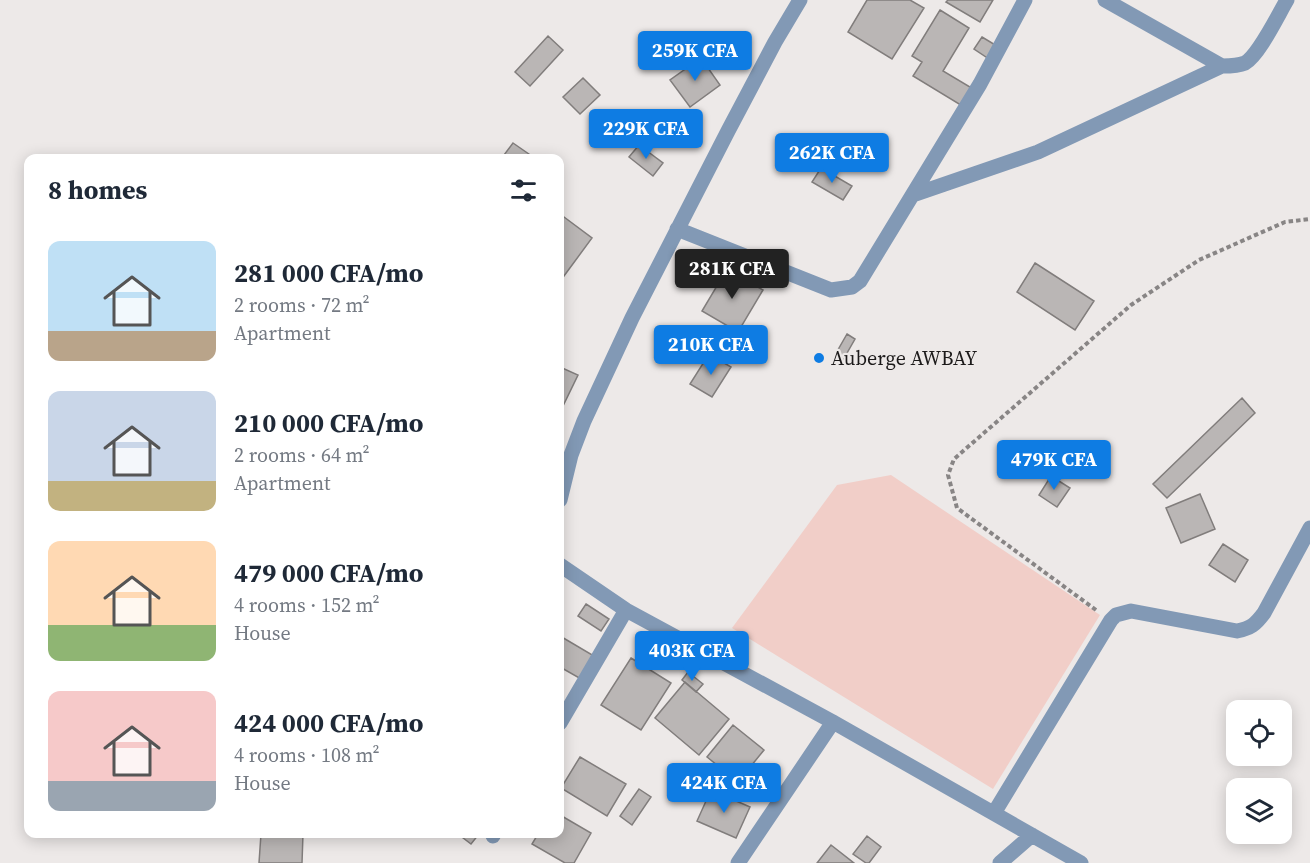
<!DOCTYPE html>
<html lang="en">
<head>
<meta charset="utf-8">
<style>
	body { margin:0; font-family:"Source Serif 4",serif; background:#f2f2f3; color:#1f2937; height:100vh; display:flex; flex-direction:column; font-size:22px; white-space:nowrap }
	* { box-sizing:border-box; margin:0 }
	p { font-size:20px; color:#747a83 }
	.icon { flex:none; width:33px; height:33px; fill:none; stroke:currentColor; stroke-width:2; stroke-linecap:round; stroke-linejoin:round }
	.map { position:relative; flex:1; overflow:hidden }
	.drawer { position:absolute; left:24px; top:154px; width:540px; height:684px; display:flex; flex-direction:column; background:#fff; border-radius:12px; box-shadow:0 3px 15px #0003 }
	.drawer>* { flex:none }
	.controls { position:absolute; left:1226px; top:700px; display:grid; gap:12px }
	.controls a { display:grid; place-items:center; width:66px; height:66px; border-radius:12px; background:#fff; box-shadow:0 3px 15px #0003; font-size:30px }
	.price { position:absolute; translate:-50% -51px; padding:0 14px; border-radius:6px; background:#0e7ce3; color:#fff; font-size:20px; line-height:39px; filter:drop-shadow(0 2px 3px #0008) }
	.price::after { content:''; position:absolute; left:50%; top:36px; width:18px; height:14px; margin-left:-9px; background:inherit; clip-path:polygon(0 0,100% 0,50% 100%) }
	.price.selected { background:#222; color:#fff }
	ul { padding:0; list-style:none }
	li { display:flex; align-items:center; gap:18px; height:150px; padding:0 24px }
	li span { display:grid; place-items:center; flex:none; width:168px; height:120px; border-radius:12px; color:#555 }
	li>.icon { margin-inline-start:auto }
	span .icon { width:72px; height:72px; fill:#fffc; stroke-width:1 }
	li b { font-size:26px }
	h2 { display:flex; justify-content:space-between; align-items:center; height:72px; padding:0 24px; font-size:26px }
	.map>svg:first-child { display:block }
</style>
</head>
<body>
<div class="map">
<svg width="1310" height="863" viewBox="0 0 1310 863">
	<rect width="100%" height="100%" fill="#ede9e8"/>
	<path fill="#f1cec8" d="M891,475L1100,615L993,789L732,628L837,485Z"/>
	<path fill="#bab6b5" stroke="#817d7c" stroke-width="1.5" d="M867,0H910L924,8L892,59L848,32Z
		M948,0H993L980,22L946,2Z
		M940,10L969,28L943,71L975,90L964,107L913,76L922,62L912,56Z
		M548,36L563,50L530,86L515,72Z
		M982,37L997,46L989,59L974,49Z
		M701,58L720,85L690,107L670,80Z
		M583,78L600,95L580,114L563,97Z
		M513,143L536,159H501Z
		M639,145L663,163L653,176L629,157Z
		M821,168L852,186L843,200L812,182Z
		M560,214L592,238L561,280L560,279Z
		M1035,263L1094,301L1075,330L1017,292Z
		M727,269L763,290L738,332L702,311Z
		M847,334L855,339L843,360L835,355Z
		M709,354L731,367L712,397L690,384Z
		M560,367L578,375L562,408L560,407Z
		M1242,398L1255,413L1167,498L1153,484Z
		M1051,476L1070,488L1057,507L1039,495Z
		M1200,494L1215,529L1181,543L1166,508Z
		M1223,544L1248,560L1235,582L1209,565Z
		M586,604L609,619L601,631L578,616Z
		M560,636L594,656L581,679L560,667Z
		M631,658L671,683L641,730L601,705Z
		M688,672L703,684L696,692L682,680Z
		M685,682L729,719L699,755L655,718Z
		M733,725L764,750L738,782L707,757Z
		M580,757L626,784L607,816L561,788Z
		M639,789L651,797L632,825L620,816Z
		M711,790L750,807L736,838L697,821Z
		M560,815L591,833L574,863H565L532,844L538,834H560Z
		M261,834H303L302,863H259Z
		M458,834H479L471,844Z
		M867,836L881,847L869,863H866L853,854Z
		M831,845L854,863H817Z"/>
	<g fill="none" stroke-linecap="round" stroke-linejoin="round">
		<path stroke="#888585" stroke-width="4" stroke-dasharray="4.5 3" stroke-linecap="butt" d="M1096,610L957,508L948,475L954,459L1131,305L1199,260L1285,222L1310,219"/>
		<path stroke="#8299b5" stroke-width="15" d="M1105,0L1222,66C1229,66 1238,66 1245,63C1259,55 1278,15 1287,0
			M913,195L1038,152L1222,66
			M677,229L831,290L852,287L860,281L980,84L1025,0
			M560,500L571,455L584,421L632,318L728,131L775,42L800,0
			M560,565L626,610L833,722L1081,863
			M560,723L626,610
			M994,813L1111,620L1116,615L1131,611L1237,631C1251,628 1255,625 1264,613L1310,528
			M493,836L494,834
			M738,863L833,722
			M1000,863L1032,835"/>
	</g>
	<circle fill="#0e7ce3" stroke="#ede9e8" stroke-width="2" cx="819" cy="358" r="6"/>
	<g text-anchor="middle" stroke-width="4.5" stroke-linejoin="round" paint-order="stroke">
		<g font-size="20" fill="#1c1a1a" stroke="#ede9e8" text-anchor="start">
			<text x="831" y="365">Auberge AWBAY</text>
		</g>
	</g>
</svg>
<div class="controls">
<a><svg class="icon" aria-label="locate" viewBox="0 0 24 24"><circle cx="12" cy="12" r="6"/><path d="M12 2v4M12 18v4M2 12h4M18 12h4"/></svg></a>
<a><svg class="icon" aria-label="layers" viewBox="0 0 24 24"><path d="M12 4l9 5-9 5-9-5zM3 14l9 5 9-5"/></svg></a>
</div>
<b class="price" style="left:695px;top:82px">259K CFA</b>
<b class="price" style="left:646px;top:160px">229K CFA</b>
<b class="price" style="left:832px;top:184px">262K CFA</b>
<b class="price selected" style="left:732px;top:300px">281K CFA</b>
<b class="price" style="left:711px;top:376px">210K CFA</b>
<b class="price" style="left:1054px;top:491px">479K CFA</b>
<b class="price" style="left:692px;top:682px">403K CFA</b>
<b class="price" style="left:724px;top:814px">424K CFA</b>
<section class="drawer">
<h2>8 homes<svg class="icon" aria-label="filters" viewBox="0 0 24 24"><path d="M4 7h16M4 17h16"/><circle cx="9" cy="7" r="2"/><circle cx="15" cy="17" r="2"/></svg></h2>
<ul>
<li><span style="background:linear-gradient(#bfe0f5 75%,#b9a48a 0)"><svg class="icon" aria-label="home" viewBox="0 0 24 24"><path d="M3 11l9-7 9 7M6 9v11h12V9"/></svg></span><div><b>281 000 CFA/mo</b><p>2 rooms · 72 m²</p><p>Apartment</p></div></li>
<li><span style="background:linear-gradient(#c9d6e8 75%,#c2b280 0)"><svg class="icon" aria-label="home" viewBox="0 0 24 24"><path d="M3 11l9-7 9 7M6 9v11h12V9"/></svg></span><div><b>210 000 CFA/mo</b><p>2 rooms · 64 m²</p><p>Apartment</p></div></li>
<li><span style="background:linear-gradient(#ffd9b3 70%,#8fb573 0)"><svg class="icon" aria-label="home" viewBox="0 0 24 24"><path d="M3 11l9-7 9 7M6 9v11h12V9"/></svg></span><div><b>479 000 CFA/mo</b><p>4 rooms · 152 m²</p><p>House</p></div></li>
<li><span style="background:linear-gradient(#f6c9c9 75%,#9aa5b1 0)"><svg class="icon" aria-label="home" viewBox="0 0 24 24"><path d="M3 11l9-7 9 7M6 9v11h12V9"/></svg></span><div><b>424 000 CFA/mo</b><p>4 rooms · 108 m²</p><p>House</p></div></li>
</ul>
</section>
</div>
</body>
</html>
